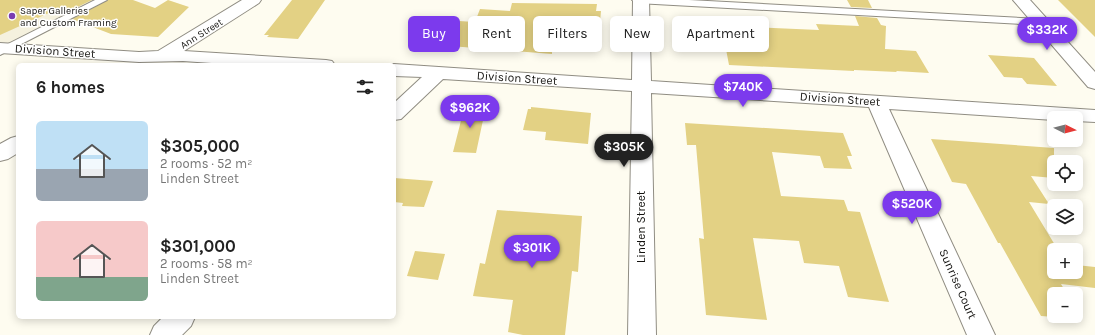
<!DOCTYPE html>
<html lang="en">
<head>
<meta charset="utf-8">
<style>
	body { margin:0; font-family:Karla,sans-serif; background:#f2f2f2; color:#222; height:100vh; display:flex; flex-direction:column; font-size:15px; white-space:nowrap }
	* { box-sizing:border-box; margin:0 }
	p { font-size:13px; color:#767676 }
	.icon { flex:none; width:22px; height:22px; fill:none; stroke:currentColor; stroke-width:2; stroke-linecap:round; stroke-linejoin:round }
	.map { position:relative; flex:1; overflow:hidden }
	.panel { position:absolute; left:16px; top:63px; width:380px; height:256px; display:flex; flex-direction:column; background:#fff; border-radius:6px; box-shadow:0 2px 10px #0003 }
	.panel>* { flex:none }
	.top-card { position:absolute; left:408px; top:16px; width:380px; height:36px; display:flex; gap:8px }
	.needle { width:26px; rotate:96deg }
	.controls { position:absolute; left:1047px; top:111px; display:grid; gap:8px }
	.controls a { display:grid; place-items:center; width:36px; height:36px; border-radius:6px; background:#fff; box-shadow:0 2px 10px #0003; font-size:20px }
	.price { position:absolute; translate:-50% -34px; padding:0 9px; border-radius:14px; background:#7c3aed; color:#fff; font-size:13px; line-height:26px; filter:drop-shadow(0 1px 2px #0008) }
	.price::after { content:''; position:absolute; left:50%; top:24px; width:12px; height:9px; margin-left:-6px; background:inherit; clip-path:polygon(0 0,100% 0,50% 100%) }
	.price.current { background:#222; color:#fff }
	ul { padding:0; list-style:none }
	li { display:flex; align-items:center; gap:12px; height:100px; padding:0 20px }
	li span { display:grid; place-items:center; flex:none; width:112px; height:80px; border-radius:6px; color:#555 }
	li>.icon { margin-inline-start:auto }
	span .icon { width:48px; height:48px; fill:#fffc; stroke-width:1 }
	li b { font-size:17px }
	h2 { display:flex; justify-content:space-between; align-items:center; height:48px; padding:0 20px; font-size:17px }
	.chip { padding:0 14px; border-radius:6px; background:#fff; box-shadow:0 2px 10px #0003; font-size:14px; line-height:36px }
	.chip.current { background:#7c3aed; color:#fff }
	.map>svg:first-child { display:block }
</style>
</head>
<body>
<div class="map">
<svg width="1095" height="335" viewBox="0 0 1095 335">
	<rect width="100%" height="100%" fill="#fefcf0"/>
	<path fill="#f5f1de" d="M0,0H100L8,47L0,46Z"/>
	<path fill="#e3d184" d="M0,0H92L61,15L51,12L0,35Z
		M108,0H133L155,8L168,0L189,7L158,37L111,34L72,19Z
		M292,0H325L298,39L267,37L269,35H264Z
		M847,0H868L872,8L851,7Z
		M1058,0H1095V37Z
		M512,3L597,4L596,11H601L599,33L567,32L564,52L552,51V54L450,46L459,21L475,22L480,9L510,11Z
		M855,16L877,18L881,25L886,26L885,49L916,51L929,73L896,71L897,72L854,70V71L729,65L722,28L749,29V27L819,30L816,24L859,26Z
		M988,55L1034,58L1057,86L1027,84L1022,78L1004,77Z
		M465,105L486,106L476,153L453,152Z
		M531,107L591,113L588,144L545,140L546,132L523,130L528,109H531Z
		M685,123L843,133L852,156H847L852,169L824,168L820,156L772,152L781,196L844,200L848,211L860,212L889,302L848,297L839,266L804,263L799,241L753,238L767,320L706,315L699,238L704,239L696,145H687Z
		M931,139L1054,148V178L1031,176L1049,204L1029,202L1058,250H1054V272H1076V265L1095,267V288L1061,284L1067,294H1054V316H1076V309L1082,319L1041,316L1000,243H998L966,184L952,182Z
		M394,178L433,181L424,207L402,206L403,203L394,202Z
		M497,210L582,216L578,272L572,271L565,335H523L508,332L513,300L473,296L480,263L485,264Z
		M415,251L445,254L438,280L407,276Z"/>
	<g fill="none" stroke-linecap="round" stroke-linejoin="round">
		<g stroke="#908d83" stroke-width="2">
			<path id="service" d="M95,0H107L0,55V48Z
				M632,0H689L1040,19L1045,22L1040,25L637,3Z"/>
		</g>
		<g stroke="#908d83" stroke-width="2">
			<path id="minor" d="M242,0H261L259,3L184,51L326,60L332,61L335,65H240L183,61L139,62L0,53V43L139,52L158,51Z
				M633,0H649L651,81L1095,110V122L1076,121V118H1054V120L889,109L995,335H967L869,107L651,93L656,335H628L632,91L443,79L401,119L394,120V103L422,77L394,76V65H392L394,64L632,80Z
				M1013,0H1030L1095,72V89L1088,87Z
				M18,136V153L8,159L0,161V144L11,138Z
				M163,317H195L191,326L182,335H150L154,326Z"/>
		</g>
		<use href="#service" fill="#fff" fill-rule="evenodd"/>
		<use href="#minor" fill="#fff" fill-rule="evenodd"/>
	</g>
	<circle fill="#7a3cb1" stroke="#fff" stroke-width="1.5" cx="12" cy="16" r="4"/>
	<g text-anchor="middle" stroke-width="3" stroke-linejoin="round" paint-order="stroke">
		<g font-size="10" fill="#141310" stroke="#fff" text-anchor="start">
			<text x="20" y="14">Saper Galleries<tspan x="20" dy="12">and Custom Framing</tspan></text>
		</g>
		<g font-size="10" fill="#141310" stroke="#fff">
			<text transform="translate(201 33) rotate(-32)" y="4">Ann Street</text>
		</g>
		<g font-size="12" fill="#141310" stroke="#fff">
			<text transform="translate(55 51) rotate(4)" y="4">Division Street</text>
			<text transform="translate(517 78) rotate(4)" y="4">Division Street</text>
			<text transform="translate(840 99) rotate(4)" y="4">Division Street</text>
			<text transform="translate(641 227) rotate(-90)" y="4">Linden Street</text>
			<text transform="translate(958 284) rotate(66)" y="4">Sunrise Court</text>
		</g>
	</g>
</svg>
<div class="controls">
<a><svg class="needle" viewBox="-14 -14 28 28"><path d="M0-13l5 13h-10z" fill="#e53935"/><path d="M0 13l5-13h-10z" fill="#767676"/></svg></a>
<a><svg class="icon" aria-label="locate" viewBox="0 0 24 24"><circle cx="12" cy="12" r="6"/><path d="M12 2v4M12 18v4M2 12h4M18 12h4"/></svg></a>
<a><svg class="icon" aria-label="layers" viewBox="0 0 24 24"><path d="M12 4l9 5-9 5-9-5zM3 14l9 5 9-5"/></svg></a>
<a>+</a>
<a>−</a>
</div>
<b class="price" style="left:1047px;top:51px">$332K</b>
<b class="price" style="left:743px;top:108px">$740K</b>
<b class="price" style="left:470px;top:129px">$962K</b>
<b class="price current" style="left:624px;top:168px">$305K</b>
<b class="price" style="left:912px;top:225px">$520K</b>
<b class="price" style="left:532px;top:269px">$301K</b>
<div class="top-card">
<a class="chip current">Buy</a>
<a class="chip">Rent</a>
<a class="chip">Filters</a>
<a class="chip">New</a>
<a class="chip">Apartment</a>
</div>
<section class="panel">
<h2>6 homes<svg class="icon" aria-label="filters" viewBox="0 0 24 24"><path d="M4 7h16M4 17h16"/><circle cx="9" cy="7" r="2"/><circle cx="15" cy="17" r="2"/></svg></h2>
<ul>
<li><span style="background:linear-gradient(#bfe0f5 60%,#9aa5b1 0)"><svg class="icon" aria-label="home" viewBox="0 0 24 24"><path d="M3 11l9-7 9 7M6 9v11h12V9"/></svg></span><div><b>$305,000</b><p>2 rooms · 52 m²</p><p>Linden Street</p></div></li>
<li><span style="background:linear-gradient(#f6c9c9 70%,#7fa58c 0)"><svg class="icon" aria-label="home" viewBox="0 0 24 24"><path d="M3 11l9-7 9 7M6 9v11h12V9"/></svg></span><div><b>$301,000</b><p>2 rooms · 58 m²</p><p>Linden Street</p></div></li>
</ul>
</section>
</div>
</body>
</html>
